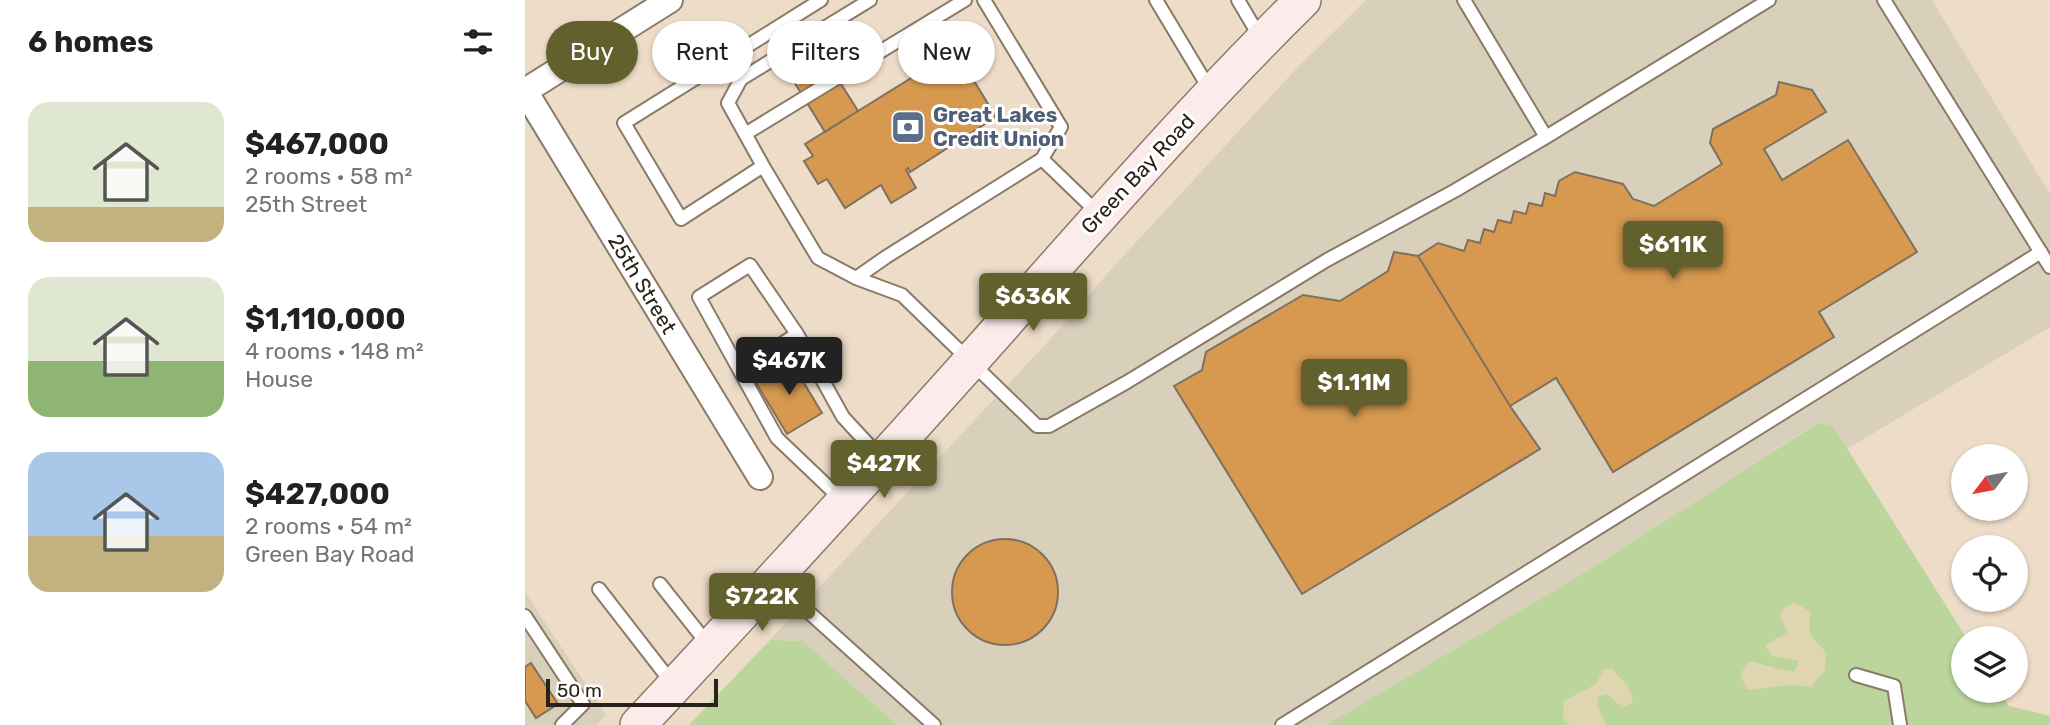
<!DOCTYPE html>
<html lang="en">
<head>
<meta charset="utf-8">
<style>
	body { margin:0; font-family:Rubik,sans-serif; background:#f6f6f6; color:#202124; height:100vh; display:flex; flex-direction:column; font-size:26px; white-space:nowrap }
	* { box-sizing:border-box; margin:0 }
	p { font-size:23px; color:#757577 }
	.icon { flex:none; width:38px; height:38px; fill:none; stroke:currentColor; stroke-width:2; stroke-linecap:round; stroke-linejoin:round }
	.map { position:relative; flex:1; overflow:hidden }
	.details { display:flex; flex-direction:column; background:#fff; width:525px }
	.details>* { flex:none }
	.top-card { position:absolute; left:21px; top:21px; width:665px; height:63px; display:flex; gap:14px }
	.needle { width:46px; rotate:238deg }
	.tools { position:absolute; left:1426px; top:444px; display:grid; gap:14px }
	.tools a { display:grid; place-items:center; width:77px; height:77px; border-radius:50%; background:#fff; box-shadow:0 2px 5px #0004; font-size:35px }
	.scale { position:absolute; left:21px; bottom:18px; width:172px; box-sizing:border-box; padding-left:7px; border:4px solid #28221b; border-top:0; font-size:19px; line-height:24px; white-space:nowrap; color:#28221b; -webkit-text-stroke:5px #fff; paint-order:stroke }
	.price { position:absolute; translate:-50% -60px; padding:0 16px; border-radius:7px; background:#62602d; color:#fff; font-size:23px; line-height:46px; filter:drop-shadow(0 2px 4px #0008) }
	.price::after { content:''; position:absolute; left:50%; top:42px; width:21px; height:16px; margin-left:-10px; background:inherit; clip-path:polygon(0 0,100% 0,50% 100%) }
	.price.active { background:#222; color:#fff }
	ul { padding:0; list-style:none }
	li { display:flex; align-items:center; gap:21px; height:175px; padding:0 28px }
	li span { display:grid; place-items:center; flex:none; width:196px; height:140px; border-radius:21px; color:#555 }
	li>.icon { margin-inline-start:auto }
	span .icon { width:84px; height:84px; fill:#fffc; stroke-width:1 }
	li b { font-size:30px }
	h2 { display:flex; justify-content:space-between; align-items:center; height:84px; padding:0 28px; font-size:30px }
	.chip { padding:0 24px; border-radius:32px; background:#fff; box-shadow:0 2px 5px #0004; font-size:24px; line-height:63px }
	.chip.active { background:#62602d; color:#fff }
	main { display:flex; flex:1; min-height:0 }
	.map>svg:first-child { display:block }
</style>
</head>
<body>
<main>
<section class="details">
<h2>6 homes<svg class="icon" aria-label="filters" viewBox="0 0 24 24"><path d="M4 7h16M4 17h16"/><circle cx="9" cy="7" r="2"/><circle cx="15" cy="17" r="2"/></svg></h2>
<ul>
<li><span style="background:linear-gradient(#dfe7d0 75%,#c2b280 0)"><svg class="icon" aria-label="home" viewBox="0 0 24 24"><path d="M3 11l9-7 9 7M6 9v11h12V9"/></svg></span><div><b>$467,000</b><p>2 rooms · 58 m²</p><p>25th Street</p></div></li>
<li><span style="background:linear-gradient(#dfe7d0 60%,#8fb573 0)"><svg class="icon" aria-label="home" viewBox="0 0 24 24"><path d="M3 11l9-7 9 7M6 9v11h12V9"/></svg></span><div><b>$1,110,000</b><p>4 rooms · 148 m²</p><p>House</p></div></li>
<li><span style="background:linear-gradient(#a9c7e8 60%,#c2b280 0)"><svg class="icon" aria-label="home" viewBox="0 0 24 24"><path d="M3 11l9-7 9 7M6 9v11h12V9"/></svg></span><div><b>$427,000</b><p>2 rooms · 54 m²</p><p>Green Bay Road</p></div></li>
</ul>
</section>
<div class="map">
<svg width="1525" height="725" viewBox="0 0 1525 725">
	<rect width="100%" height="100%" fill="#eddcc8"/>
	<path fill="#d9d0bc" d="M841,0H1407L1525,194V327L1322,449L1308,426L1292,423L1054,576L801,725H372L278,641L245,640L527,337L590,265L772,68Z
		M0,592L81,715L71,725H0Z"/>
	<path fill="#bbd59c" d="M1293,423L1308,426L1442,639H1438V691H1475L1484,706L1525,716V725H801L1054,576Z
		M245,640L278,641L372,725H164Z"/>
	<path fill="#dfd5b0" d="M1269,602L1286,612C1281,634 1287,637 1301,652L1300,670L1286,687L1267,685L1222,690L1215,675L1224,661C1240,664 1253,671 1270,671L1274,661L1247,656L1240,646L1252,638L1263,634L1256,619L1257,610Z
		M1086,668L1103,686L1108,702L1098,708L1082,694L1074,696L1072,704L1081,725H1045L1038,718L1039,701L1071,684L1078,670Z"/>
	<path fill="#d6994f" stroke="#80705f" stroke-width="2" d="M296,52L333,111L300,132L263,72Z
		M425,54L437,75L443,71L471,117L385,172L383,168L381,170L391,188L366,203L356,185L320,208L302,179L293,184L279,161L288,156L280,144Z
		M1254,82L1287,90L1301,112L1239,149L1257,180L1323,140L1392,252L1294,312L1309,337L1088,472L1031,378L985,406L893,256L913,243L939,251L943,240L955,243L959,229L969,232L973,220L986,223L989,211L1001,214L1004,203L1017,206L1020,193L1030,196L1034,181L1050,172L1098,184L1108,199L1129,206L1197,164L1185,143L1188,129L1251,95Z
		M869,252L893,256L985,406L1015,449L777,594L649,386L677,370L681,352L778,295L815,301L863,271Z
		M265,360L297,413L262,434L230,381Z
		M427 592a53 53 0 1 1 106 0a53 53 0 1 1-106 0Z
		M6,663L33,704L11,718L0,701V667Z"/>
	<g fill="none" stroke-linecap="round" stroke-linejoin="round">
		<g stroke="#8a7a68" stroke-width="16">
			<path id="lane" d="M296,0L99,123L156,219L238,166L293,258L331,278L377,295L512,426H524L602,382L802,260L931,190L1021,137L1244,0
				M459,0L536,127L517,159L575,215
				M631,0L685,90
				M713,0L736,39
				M939,0L1021,137
				M1359,0L1525,267
				M220,134L440,0
				M238,166L203,103L216,79L345,0
				M331,278L361,257L517,159
				M215,371L272,334
				M317,500L252,438L174,297L225,265L272,334L318,417L355,457
				M248,580L409,725
				M135,584L185,647
				M74,589L147,683
				M0,616L58,704L37,725
				M1331,675L1369,686L1375,725
				M757,725L1516,252"/>
		</g>
		<g stroke="#8a7a68" stroke-width="28">
			<path id="street" d="M0,91L235,477
				M0,91L145,0"/>
		</g>
		<g stroke="#8a7a68" stroke-width="38">
			<path id="secondary" d="M113,725C225,605 336,484 445,362C554,240 661,115 778,0"/>
		</g>
		<use href="#lane" stroke="#fff" stroke-width="12"/>
		<use href="#street" stroke="#fff" stroke-width="24"/>
		<use href="#secondary" stroke="#fcebeb" stroke-width="35"/>
	</g>
	<defs>
		<g id="bank-square" transform="scale(1.75)"><rect x="-9" y="-9" width="18" height="18" rx="4" fill="#5c6f8a" stroke="#fff"/><path d="M-6-4H6V4H-6ZM0-2.3a2.3 2.3 0 1 0 0 4.6a2.3 2.3 0 1 0 0-4.6Z" fill="#fff"/></g>
	</defs>
	<g fill-rule="evenodd">
		<use href="#bank-square" x="383" y="127"/>
	</g>
	<g text-anchor="middle" stroke-width="6" stroke-linejoin="round" paint-order="stroke">
		<g font-size="21" font-weight="bold" fill="#4e5e75" stroke="#fff" text-anchor="start">
			<text x="408" y="122">Great Lakes<tspan x="408" dy="24">Credit Union</tspan></text>
		</g>
		<g font-size="21" fill="#28221b" stroke="#fff">
			<text transform="translate(613 174) rotate(-47)" y="7">Green Bay Road</text>
			<text transform="translate(117 284) rotate(59)" y="7">25th Street</text>
		</g>
	</g>
</svg>
<div class="tools">
<a><svg class="needle" viewBox="-14 -14 28 28"><path d="M0-13l5 13h-10z" fill="#e53935"/><path d="M0 13l5-13h-10z" fill="#757577"/></svg></a>
<a><svg class="icon" aria-label="locate" viewBox="0 0 24 24"><circle cx="12" cy="12" r="6"/><path d="M12 2v4M12 18v4M2 12h4M18 12h4"/></svg></a>
<a><svg class="icon" aria-label="layers" viewBox="0 0 24 24"><path d="M12 4l9 5-9 5-9-5zM3 14l9 5 9-5"/></svg></a>
</div>
<div class="scale">50 m</div>
<b class="price" style="left:1148px;top:281px">$611K</b>
<b class="price" style="left:508px;top:333px">$636K</b>
<b class="price active" style="left:264px;top:397px">$467K</b>
<b class="price" style="left:829px;top:419px">$1.11M</b>
<b class="price" style="left:359px;top:500px">$427K</b>
<b class="price" style="left:237px;top:633px">$722K</b>
<div class="top-card">
<a class="chip active">Buy</a>
<a class="chip">Rent</a>
<a class="chip">Filters</a>
<a class="chip">New</a>
</div>
</div>
</main>
</body>
</html>
